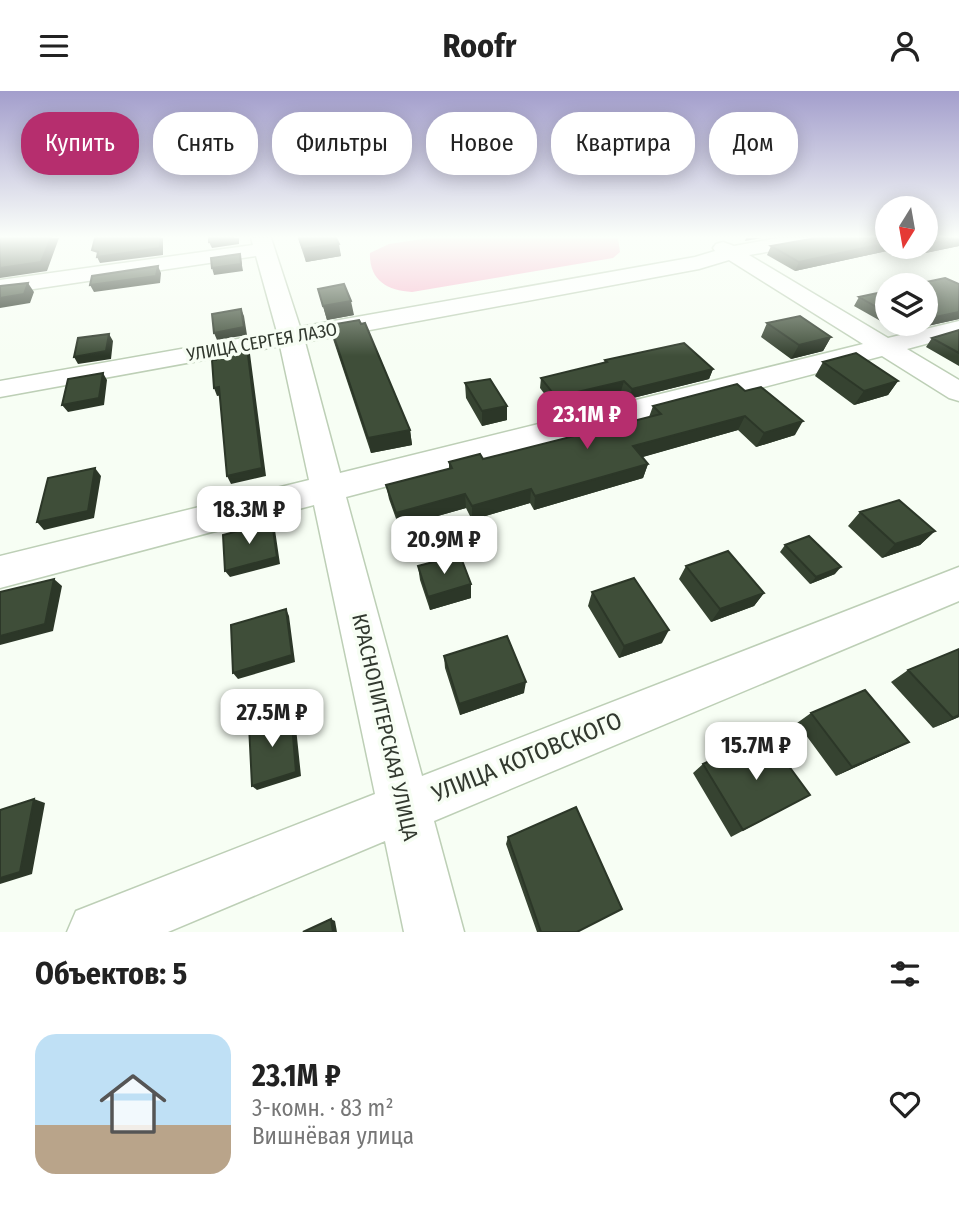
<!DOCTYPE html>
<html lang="ru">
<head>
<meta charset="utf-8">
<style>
	body { margin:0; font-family:"Fira Sans Condensed",sans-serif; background:#f6f6f6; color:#222; height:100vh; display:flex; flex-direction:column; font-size:26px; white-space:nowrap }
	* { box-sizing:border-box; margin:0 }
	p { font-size:23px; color:#767676 }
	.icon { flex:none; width:38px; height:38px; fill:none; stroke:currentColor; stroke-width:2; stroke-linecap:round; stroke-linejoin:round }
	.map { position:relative; height:841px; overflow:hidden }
	.details { display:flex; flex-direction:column; background:#fff; flex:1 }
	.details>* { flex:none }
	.banner { position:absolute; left:21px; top:21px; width:917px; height:63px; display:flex; gap:14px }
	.needle { width:46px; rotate:191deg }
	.buttons { position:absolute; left:875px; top:105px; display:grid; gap:14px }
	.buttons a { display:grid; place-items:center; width:63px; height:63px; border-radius:50%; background:#fff; box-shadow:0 4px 18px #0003; font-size:35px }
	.price { position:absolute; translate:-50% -60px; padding:0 16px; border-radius:14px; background:#fff; color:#222; font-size:23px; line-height:46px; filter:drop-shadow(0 2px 4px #0008) }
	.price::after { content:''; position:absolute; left:50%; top:42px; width:21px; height:16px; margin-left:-10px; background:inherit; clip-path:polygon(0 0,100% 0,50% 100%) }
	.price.selected { background:#b62e6e; color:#fff }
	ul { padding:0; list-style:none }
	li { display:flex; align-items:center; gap:21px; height:175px; padding:0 35px }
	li+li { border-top:2px solid #e0e0e0 }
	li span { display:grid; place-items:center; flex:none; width:196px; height:140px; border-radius:21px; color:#555 }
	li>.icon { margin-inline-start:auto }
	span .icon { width:84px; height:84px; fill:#fffc; stroke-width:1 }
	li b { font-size:30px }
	h2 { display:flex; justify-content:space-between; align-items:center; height:84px; padding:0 35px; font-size:30px }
	.tag { padding:0 24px; border-radius:28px; background:#fff; box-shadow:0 4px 18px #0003; font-size:24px; line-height:63px }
	.tag.selected { background:#b62e6e; color:#fff }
	header { display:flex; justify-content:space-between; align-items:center; height:91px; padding:0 35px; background:#fff; font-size:32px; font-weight:700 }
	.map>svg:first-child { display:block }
</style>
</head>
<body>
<header><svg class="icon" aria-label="menu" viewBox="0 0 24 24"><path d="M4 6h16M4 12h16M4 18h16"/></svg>Roofr<svg class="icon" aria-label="person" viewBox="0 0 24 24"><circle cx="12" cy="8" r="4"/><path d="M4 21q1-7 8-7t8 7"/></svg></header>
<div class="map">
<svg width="959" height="841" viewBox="0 0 959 841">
	<rect width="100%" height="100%" fill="#f7fef4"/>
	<path fill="#f8b8ce" d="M429,147H618L620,161L613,167L412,201C387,200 369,189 370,162L389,153Z"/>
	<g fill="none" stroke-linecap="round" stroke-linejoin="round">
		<g stroke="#bdcfb6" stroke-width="3">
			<path id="minor" d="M251,147H271L300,236L695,166L715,160L713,157L716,153L723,151L734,155L778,147H821L812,153L749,164L888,247L959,230V244L907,258L959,289V310L949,307L882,265L346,406L422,685L959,476V510L434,730L464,841H404L385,750L168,841H67L76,820L375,703L314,414L0,497V465L309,389L280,255L0,306V290L277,241L256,165L0,203V189L253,154ZM729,169L863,253L340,382L305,251L699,178Z"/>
		</g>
		<use href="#minor" fill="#fff" fill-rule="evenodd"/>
	</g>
	<path fill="#364331" d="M298,147H336L341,165L306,171Z
		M959,147V155L911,165L896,158L795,180L767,164L771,155L926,156Z
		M959,193V228L900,241L854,215L859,206L887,200V233H926Z
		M318,198L354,224L327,229Z
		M767,232L831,246L823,260L791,268L761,246Z
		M330,234L410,339L412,354L371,362L333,248Z
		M959,239V275L926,256L932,247Z
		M605,269L713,278L709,288L629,308L621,300L555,317L540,297L541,287L604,272Z
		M823,271L898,290L888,304L854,314L815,285Z
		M465,292L507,329L482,335L466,307Z
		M737,293L795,344L756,356L738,339L642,366L648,373L643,387L534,419L530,412L472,429L466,417L399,436L389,408L386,394L449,378V371L483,368L649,326L653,315Z
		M860,421L935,440L920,454L882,467L848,435Z
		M785,454L835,483L810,493L780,461Z
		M418,475L471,493V507L430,519L420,489Z
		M686,475L764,502L754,515L711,531L679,488Z
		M592,501L662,552L619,567L588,515Z
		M959,558V626L933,637L891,591L908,579Z
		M444,565L524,602L460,624L445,577Z
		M811,622L909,651L891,660L836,685L797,632Z
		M703,673L810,704L731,746L693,682Z
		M508,746L577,841H537L506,753Z"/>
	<path fill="#2c3728" d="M51,147H59L47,180L0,187V177Z
		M160,147H163V164L100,172L97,166Z
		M234,147H239V153L212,157L209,151Z
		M746,147H762L745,150Z
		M959,147V155L911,165L916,156H926V154Z
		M887,152V156H897L896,158L795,180L799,171Z
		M339,153L341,165L306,171L303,158Z
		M240,163L243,180L214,184L212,177Z
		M158,175L161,182L160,192L94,201L90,194Z
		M28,192L34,201L30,212L0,217V207Z
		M351,210L354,224L327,229L323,215Z
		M241,218L244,225L247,244L217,249L214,242Z
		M959,221V228L900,241L906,233H926V228Z
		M109,243L113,250L111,268L78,273L74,266Z
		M831,246L823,260L791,268L799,254Z
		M247,256L250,263L266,385L231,393L227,385Z
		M713,278L709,288L629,308L632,298Z
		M103,282L107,289L104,314L68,321L62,314Z
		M624,290L621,300L555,317L556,306Z
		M898,290L888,304L854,314L864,300Z
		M219,296L223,304L217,305L214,297Z
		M507,315V329L482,335V320Z
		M745,325L738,339L629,370L633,355Z
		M803,330L795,344L756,356L764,342Z
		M410,339L412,354L371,362L368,347Z
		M648,373L643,387L534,419L535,405Z
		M95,377L101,385L94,427L44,439L37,431Z
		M531,398L530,412L472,429V415Z
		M465,403L466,417L399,436L396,422Z
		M272,431L275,439L280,473L230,486L225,480Z
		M935,440L920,454L882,467L895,453Z
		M841,476L835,483L810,493L816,486Z
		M54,488L62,495L53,540L0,554V545Z
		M471,493V507L430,519L428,506Z
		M764,502L754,515L711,531L720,518Z
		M286,518L289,525L295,571L238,588L233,582Z
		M669,539L662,552L619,567L624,555Z
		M526,591L524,602L460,624L459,613Z
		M291,621L295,627L301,685L257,699L252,695Z
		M959,624V626L933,637Z
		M909,651L891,660L836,685L852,676Z
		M34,708L45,712L32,783L0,793V787Z
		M331,828L335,830L337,841H333Z"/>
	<path fill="#3f4e39" stroke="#2c3728" stroke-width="2" d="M0,147H51L41,171L0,177Z
		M95,147H160V157L97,166L98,161L92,159Z
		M209,147H234L209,151Z
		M299,147H336L339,153L303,158Z
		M816,147H887V152L799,171L771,155Z
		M926,147H959L926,154Z
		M240,163L241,173L212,177L211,167Z
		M158,175L156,185L90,194L92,185Z
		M945,187L959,193V221L926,228V194H912Z
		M28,192L24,203L0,207V195Z
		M344,193L351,210L323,215L318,198Z
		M887,200V222L859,206Z
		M241,218L244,236L214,242L212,223Z
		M800,225L831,246L799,254L767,232Z
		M359,229L361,233L365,232L410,339L368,347L330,234Z
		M959,239V262L932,247Z
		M109,243L106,260L74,266L78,247Z
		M684,252L713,278L632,298L624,290L556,306L541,287L607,271L605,269Z
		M247,256L262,377L227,385L219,296L214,297L212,269H216V262Z
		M856,262L898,290L864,300L823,271Z
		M103,282L99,307L62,314L68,288Z
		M490,288L507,315L482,320L465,292Z
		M737,293L745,300L761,296L803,330L764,342L745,325L633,355L648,373L535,405L531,398L472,415L465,403L396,422L386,394L452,377L449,371L480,363L483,368L661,323L653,315Z
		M95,377L88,420L37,431L48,387Z
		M899,409L935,440L895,453L860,421Z
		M272,431L277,466L225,480L223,444Z
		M809,445L841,476L816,486L785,454Z
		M728,460L764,502L720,518L686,475Z
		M460,464L471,493L428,506L418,475Z
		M634,487L669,539L624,555L592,501Z
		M54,488L45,533L0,545V501Z
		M286,518L292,564L233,582L231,534Z
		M507,545L526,591L459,613L444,565Z
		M959,558V624L953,627L908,579Z
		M865,599L909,651L852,676L811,622Z
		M291,621L296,681L252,695L249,634Z
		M766,644L810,704L743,739L703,673Z
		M34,708L20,781L0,787V719Z
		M576,716L622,818L577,841H541L508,746Z
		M331,828L333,841H303Z"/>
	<linearGradient id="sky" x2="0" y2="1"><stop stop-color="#a39ecc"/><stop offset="0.55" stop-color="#fbfffa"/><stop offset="1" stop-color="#fbfffa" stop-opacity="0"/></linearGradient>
	<rect width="959" height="265" fill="url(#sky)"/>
	<g text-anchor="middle" stroke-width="7" stroke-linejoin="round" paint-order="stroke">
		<g font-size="18" fill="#32392f" stroke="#f7fef4">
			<text transform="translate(262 251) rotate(-10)" y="6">УЛИЦА СЕРГЕЯ ЛАЗО</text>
		</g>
		<g font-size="21" fill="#32392f" stroke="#f7fef4">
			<text transform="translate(385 636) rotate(77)" y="7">КРАСНОПИТЕРСКАЯ УЛИЦА</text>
		</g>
		<g font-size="24" fill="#32392f" stroke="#f7fef4">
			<text transform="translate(527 666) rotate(-22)" y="8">УЛИЦА КОТОВСКОГО</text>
		</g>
	</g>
</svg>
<div class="buttons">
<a><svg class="needle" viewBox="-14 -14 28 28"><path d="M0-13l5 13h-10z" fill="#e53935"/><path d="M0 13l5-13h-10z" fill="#767676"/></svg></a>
<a><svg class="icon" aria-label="layers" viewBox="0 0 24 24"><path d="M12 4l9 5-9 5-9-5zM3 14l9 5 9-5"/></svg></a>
</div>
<b class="price selected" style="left:587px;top:360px">23.1M ₽</b>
<b class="price" style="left:249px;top:455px">18.3M ₽</b>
<b class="price" style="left:444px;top:485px">20.9M ₽</b>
<b class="price" style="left:272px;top:658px">27.5M ₽</b>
<b class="price" style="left:756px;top:691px">15.7M ₽</b>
<div class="banner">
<a class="tag selected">Купить</a>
<a class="tag">Снять</a>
<a class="tag">Фильтры</a>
<a class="tag">Новое</a>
<a class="tag">Квартира</a>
<a class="tag">Дом</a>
</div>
</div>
<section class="details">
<h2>Объектов: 5<svg class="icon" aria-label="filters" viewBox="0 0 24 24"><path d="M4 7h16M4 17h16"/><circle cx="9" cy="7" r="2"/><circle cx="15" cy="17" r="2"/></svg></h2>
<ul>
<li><span style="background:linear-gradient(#bfe0f5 65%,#b9a48a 0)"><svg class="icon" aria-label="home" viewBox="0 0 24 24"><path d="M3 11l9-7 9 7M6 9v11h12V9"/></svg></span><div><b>23.1M ₽</b><p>3-комн. · 83 m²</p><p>Вишнёвая улица</p></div><svg class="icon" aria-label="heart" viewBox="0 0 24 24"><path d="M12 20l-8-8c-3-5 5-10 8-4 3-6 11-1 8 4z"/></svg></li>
</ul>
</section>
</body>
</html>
